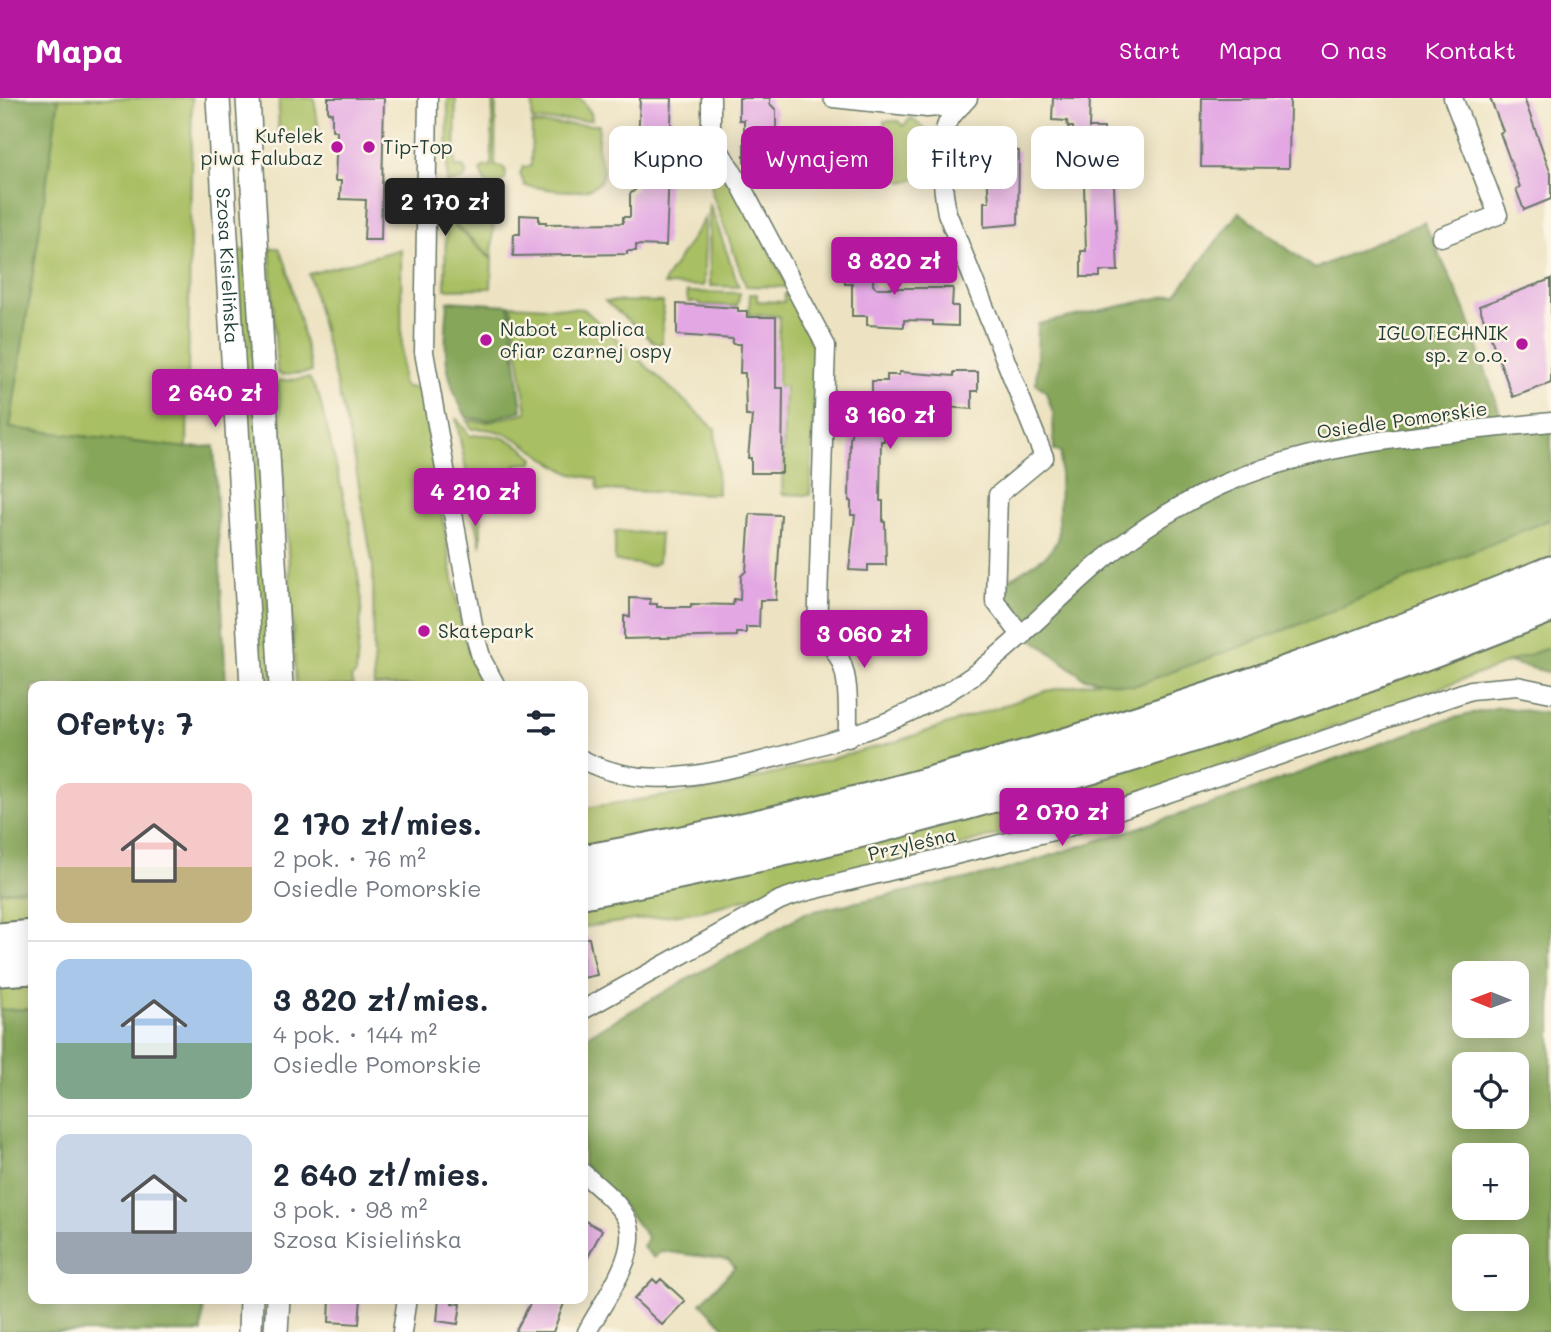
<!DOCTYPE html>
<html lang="pl">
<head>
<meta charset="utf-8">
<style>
	body { margin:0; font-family:Mali,sans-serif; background:#f2f2f3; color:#1f2937; height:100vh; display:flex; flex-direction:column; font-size:26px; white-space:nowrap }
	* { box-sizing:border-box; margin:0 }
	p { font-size:23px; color:#747a83 }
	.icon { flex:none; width:38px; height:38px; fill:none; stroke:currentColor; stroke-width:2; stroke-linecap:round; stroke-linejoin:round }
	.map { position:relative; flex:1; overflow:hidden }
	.details { position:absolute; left:28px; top:583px; width:560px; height:623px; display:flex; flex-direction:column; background:#fff; border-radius:14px; box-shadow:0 4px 18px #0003 }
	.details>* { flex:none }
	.top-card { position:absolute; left:609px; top:28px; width:665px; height:63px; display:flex; gap:14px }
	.needle { width:46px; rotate:271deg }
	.tools { position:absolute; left:1452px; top:863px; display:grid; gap:14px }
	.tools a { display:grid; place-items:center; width:77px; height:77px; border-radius:14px; background:#fff; box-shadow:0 4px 18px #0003; font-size:35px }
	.price { position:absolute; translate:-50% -60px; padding:0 16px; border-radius:7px; background:#b5179e; color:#fff; font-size:23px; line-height:46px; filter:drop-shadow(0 2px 4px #0008) }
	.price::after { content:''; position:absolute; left:50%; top:42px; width:21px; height:16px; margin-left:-10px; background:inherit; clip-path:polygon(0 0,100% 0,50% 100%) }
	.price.current { background:#222; color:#fff }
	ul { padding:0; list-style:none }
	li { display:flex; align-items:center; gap:21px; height:175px; padding:0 28px }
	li+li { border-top:2px solid #e0e1e3 }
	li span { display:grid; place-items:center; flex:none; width:196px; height:140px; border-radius:14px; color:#555 }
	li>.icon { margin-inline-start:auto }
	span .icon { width:84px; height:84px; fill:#fffc; stroke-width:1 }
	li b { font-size:30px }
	h2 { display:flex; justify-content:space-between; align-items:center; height:84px; padding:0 28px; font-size:30px }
	.chip { padding:0 24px; border-radius:14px; background:#fff; box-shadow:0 4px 18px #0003; font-size:24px; line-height:63px }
	.chip.current { background:#b5179e; color:#fff }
	header { display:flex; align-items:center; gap:42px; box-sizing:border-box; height:98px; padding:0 35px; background:#b5179e; color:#fff }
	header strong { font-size:33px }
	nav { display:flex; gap:38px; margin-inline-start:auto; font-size:24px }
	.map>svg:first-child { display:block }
</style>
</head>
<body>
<header>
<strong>Mapa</strong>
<nav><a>Start</a><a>Mapa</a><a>O nas</a><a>Kontakt</a></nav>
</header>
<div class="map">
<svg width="1551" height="1234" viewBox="0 0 1551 1234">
	<rect width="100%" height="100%" fill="#fcf5e5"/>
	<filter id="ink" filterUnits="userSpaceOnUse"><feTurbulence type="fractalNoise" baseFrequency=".0143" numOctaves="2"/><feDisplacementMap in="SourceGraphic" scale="14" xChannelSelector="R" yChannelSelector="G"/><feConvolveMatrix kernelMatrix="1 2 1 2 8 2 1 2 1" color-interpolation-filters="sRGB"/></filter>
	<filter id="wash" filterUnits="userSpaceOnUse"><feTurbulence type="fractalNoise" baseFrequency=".00686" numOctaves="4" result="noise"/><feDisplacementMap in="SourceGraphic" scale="28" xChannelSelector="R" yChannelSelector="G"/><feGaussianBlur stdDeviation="1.57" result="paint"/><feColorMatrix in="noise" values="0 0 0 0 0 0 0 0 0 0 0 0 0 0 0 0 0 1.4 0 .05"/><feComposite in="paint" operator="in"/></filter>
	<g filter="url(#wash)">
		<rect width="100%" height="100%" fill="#ede3c2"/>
		<path fill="#a9bf64" stroke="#647e4c" stroke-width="2" d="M59,0H192L187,350L10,330Z
			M279,0H314L319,33L278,41Z
			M448,0H456L455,69H463L467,75L464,81L447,86Z
			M493,0H496L495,68L503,69L506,73L505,82L495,88L485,85L480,73L483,69L491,68Z
			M533,0H580L591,15L592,22L532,23Z
			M911,20L926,32L928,73C912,84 902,88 886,77L884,23H898L903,28Z
			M532,26L599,27C599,36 597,45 598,54C599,62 604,67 603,75C599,105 543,89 525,88L520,76L523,69L531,68Z
			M715,49L788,189L746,188L712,95L710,53Z
			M447,104L452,110V121H467L468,127H482L483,112L468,110L494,106L492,160L447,118Z
			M709,104L739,189L710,188Z
			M446,120L492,162L491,190L445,191Z
			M705,120L704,188L664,187L665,182Z
			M270,150H279L286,166L312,274L282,277L277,275Z
			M401,151L402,283L405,289L420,290L460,521L471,563L483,588H374L373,469L353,353L309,176Z
			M243,152L246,153L273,588H260L238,154Z
			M687,194L740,195L737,208L701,207L699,204H688Z
			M750,196H757V203L784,204L785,196L791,197L817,241L810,397L782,396L785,288H778L779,218L749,217Z
			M605,203L663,204L662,246H656Z
			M511,207L584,211L715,331L718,396L598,392L597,381C589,379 578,378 570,375C537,359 513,327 472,331L467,323L490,324L527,314Z
			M309,280L319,298L350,425L362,504L356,576L351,580L353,588H296L278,283Z
			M456,320L470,338C496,333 516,342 534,360L533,365L516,366L517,399L481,401V449Z
			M1551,410V549L1277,650L1132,699L912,761L801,786L701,813L583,829V710L720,690L898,643L1046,593L1100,583Z
			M615,433L660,436L658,464L652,468L615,463Z
			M33,790V911L0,912V794Z"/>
		<path fill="#86a65a" stroke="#527247" stroke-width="2" fill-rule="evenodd" d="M0,0H59L10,330L187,350L214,348L226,588H33V790L0,794Z
			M1239,114L1314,171L1424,124L1465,211L1505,330L1551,325V421L1298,527L1134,588L1084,580L1025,535L1006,506L1001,487L1047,457L1058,442L1061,354L1054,353L1053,315L1045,292L1036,286L1038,226L1176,196Z
			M448,203L509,207L522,312L489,322L467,320C442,277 444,251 448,203Z
			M1551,549V575L1508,564Z
			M1499,609L1551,616V1234H729L701,1205L735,1169L728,1162L661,1153L654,1160L643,1149L647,1139L619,1103L583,1067V940L805,815L999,774L1225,702L1442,623ZM1465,875H1517V928H1465ZM1465,966H1517V1018H1465ZM1465,1057H1517V1110H1465ZM1465,1148H1517V1200H1465Z
			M33,911V1200L204,1201L202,1234H0V912Z"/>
		<g id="blocks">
			<path fill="#e3a8e4" d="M328,0H384L381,142H364L366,102L340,101L341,83H335L337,33L332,32V15L328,14Z
				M640,0H672L666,148L636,147V153H627V156L513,158L514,136H520V117L539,118V124H546V126L623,125V119H630V96L636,91Z
				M739,0H770V6L776,12V37L781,38V42L860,41L859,59H866L865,79L811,73V78L774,77V69L744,64V22H739Z
				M1053,0H1090L1089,30H1104V57H1107V67H1113L1118,173H1100V179H1081V153H1086L1084,88H1077L1079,67L1076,66L1073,29H1068L1067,23L1052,22Z
				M1202,0H1290L1289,70L1201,69Z
				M1490,0H1524L1551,76V101L1524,112L1516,91L1520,89L1500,35L1503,33Z
				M985,49L1019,53L1018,126L984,129V104H989Z
				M843,152H874L873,187L876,190H953L952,208H958V228L933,227V223L904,222V229L867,227V218H852V186H845Z
				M1551,181V285L1513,299L1479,208Z
				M677,206L738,210V213H747V219H776V290H783L782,375H751V360H748L752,318H746L745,275H740L741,246H733V241L677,237Z
				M899,274L954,278V274H978V293H972V311L890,305L888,322H884V343H881L880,403H883V424H885L886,467H868V473L849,472L855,417H851V403H849L850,341L853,327H856V312H872V283H887V277H899Z
				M750,416L781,417L776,502H760L759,529H746V535H737V538L624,541V518L630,519V500L650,501V506H657V509H691V506L733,507L734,501L740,502L741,478L746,473Z
				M583,840H589L597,877L583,880Z
				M583,1122L602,1132L583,1169Z
				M653,1181L657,1185L661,1181L685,1203L662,1227L634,1201Z
				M330,1200H361L359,1226L329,1224Z
				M439,1200H452V1205L461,1206L458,1226L437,1223Z
				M533,1200H566L553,1234H515Z"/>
		</g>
	</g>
	<g filter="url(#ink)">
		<use href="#blocks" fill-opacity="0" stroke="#677766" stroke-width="2"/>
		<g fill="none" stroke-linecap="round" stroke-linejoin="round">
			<g stroke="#677766" stroke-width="21">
				<path id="minor" d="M428,0L424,254L475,538L482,562L496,588
					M711,0V39L741,88L826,248L817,535C854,560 847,600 848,640
					M833,0L927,10L962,7
					M968,0C961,8 951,16 947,26C938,46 943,94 947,115L1044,359L998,397L995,503L1022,538
					M1441,139L1498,117L1453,0
					M583,662C638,690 691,680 749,666C827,647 906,625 972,578C1017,545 1054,504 1096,468C1132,436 1173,410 1217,389C1322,341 1437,336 1551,324
					M583,912L780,802L800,795L1065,730L1471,592L1517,588L1551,595
					M583,1075C597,1088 616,1102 625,1118C645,1151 602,1204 587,1234
					M402,1234L407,1200"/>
			</g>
			<g stroke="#677766" stroke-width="26">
				<g id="tertiary">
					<path id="s1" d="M218,0L252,588"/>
					<path d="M248,0L281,588"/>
					<path d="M250,1234L251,1200"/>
					<path d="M276,1234L278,1200"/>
				</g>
			</g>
			<g stroke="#677766" stroke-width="37">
				<path id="motorway" d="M583,764C914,705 1239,601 1551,475
					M583,793C915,731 1238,633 1551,507
					M0,842L33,839
					M0,871L33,869"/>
			</g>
			<use href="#minor" stroke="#fff" stroke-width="18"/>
			<use href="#tertiary" stroke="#fff" stroke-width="23"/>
			<use href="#motorway" stroke="#fff" stroke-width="33"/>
		</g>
	</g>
	<g fill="#b5179e" stroke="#fcf5e5" stroke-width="2.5">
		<circle cx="337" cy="49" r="7"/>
		<circle cx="369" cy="49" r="7"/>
		<circle cx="486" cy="242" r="7"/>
		<circle cx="1522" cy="246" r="7"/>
		<circle cx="424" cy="533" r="7"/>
	</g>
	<g text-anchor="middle" stroke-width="5" stroke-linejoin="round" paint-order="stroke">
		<g font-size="19" fill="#1f3d34" stroke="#fcf5e5" text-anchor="start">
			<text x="323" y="45" text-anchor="end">Kufelek<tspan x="323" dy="22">piwa Falubaz</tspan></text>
			<text x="383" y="56">Tip-Top</text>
			<text x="500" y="238">Nabot - kaplica<tspan x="500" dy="22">ofiar czarnej ospy</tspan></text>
			<text x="1508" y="242" text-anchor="end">IGLOTECHNIK<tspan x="1508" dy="22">sp. z o.o.</tspan></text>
			<text x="438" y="540">Skatepark</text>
		</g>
		<g font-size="19" fill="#1f3d34" stroke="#fcf5e5">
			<text dy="7" stroke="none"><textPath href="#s1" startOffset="168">Szosa Kisielińska</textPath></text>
			<text transform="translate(1402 322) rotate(-8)" y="7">Osiedle Pomorskie</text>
			<text transform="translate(912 746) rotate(-13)" y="7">Przyleśna</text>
		</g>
	</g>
</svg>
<div class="tools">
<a><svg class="needle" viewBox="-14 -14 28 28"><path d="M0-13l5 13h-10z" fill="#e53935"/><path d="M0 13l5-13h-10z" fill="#747a83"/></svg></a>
<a><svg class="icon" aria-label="locate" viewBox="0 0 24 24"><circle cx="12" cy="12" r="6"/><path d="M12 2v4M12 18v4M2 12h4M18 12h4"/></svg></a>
<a>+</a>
<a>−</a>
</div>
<b class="price current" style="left:445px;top:140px">2 170 zł</b>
<b class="price" style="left:894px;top:199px">3 820 zł</b>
<b class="price" style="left:215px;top:331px">2 640 zł</b>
<b class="price" style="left:890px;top:353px">3 160 zł</b>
<b class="price" style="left:475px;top:430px">4 210 zł</b>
<b class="price" style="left:864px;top:572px">3 060 zł</b>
<b class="price" style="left:1062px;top:750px">2 070 zł</b>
<div class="top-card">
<a class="chip">Kupno</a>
<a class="chip current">Wynajem</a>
<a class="chip">Filtry</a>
<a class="chip">Nowe</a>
</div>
<section class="details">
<h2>Oferty: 7<svg class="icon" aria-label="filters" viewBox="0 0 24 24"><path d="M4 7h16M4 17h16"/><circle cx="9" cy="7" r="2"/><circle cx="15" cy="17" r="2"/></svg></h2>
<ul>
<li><span style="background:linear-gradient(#f6c9c9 60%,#c2b280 0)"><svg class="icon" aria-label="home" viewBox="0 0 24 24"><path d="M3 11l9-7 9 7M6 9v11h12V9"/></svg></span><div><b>2 170 zł/mies.</b><p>2 pok. · 76 m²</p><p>Osiedle Pomorskie</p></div></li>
<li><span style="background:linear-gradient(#a9c7e8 60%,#7fa58c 0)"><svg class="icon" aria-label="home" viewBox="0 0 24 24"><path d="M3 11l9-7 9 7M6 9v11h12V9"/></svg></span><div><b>3 820 zł/mies.</b><p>4 pok. · 144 m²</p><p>Osiedle Pomorskie</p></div></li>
<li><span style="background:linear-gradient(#c9d6e8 70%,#9aa5b1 0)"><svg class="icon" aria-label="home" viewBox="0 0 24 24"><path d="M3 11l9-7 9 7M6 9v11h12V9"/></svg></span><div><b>2 640 zł/mies.</b><p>3 pok. · 98 m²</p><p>Szosa Kisielińska</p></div></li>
</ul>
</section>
</div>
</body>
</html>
